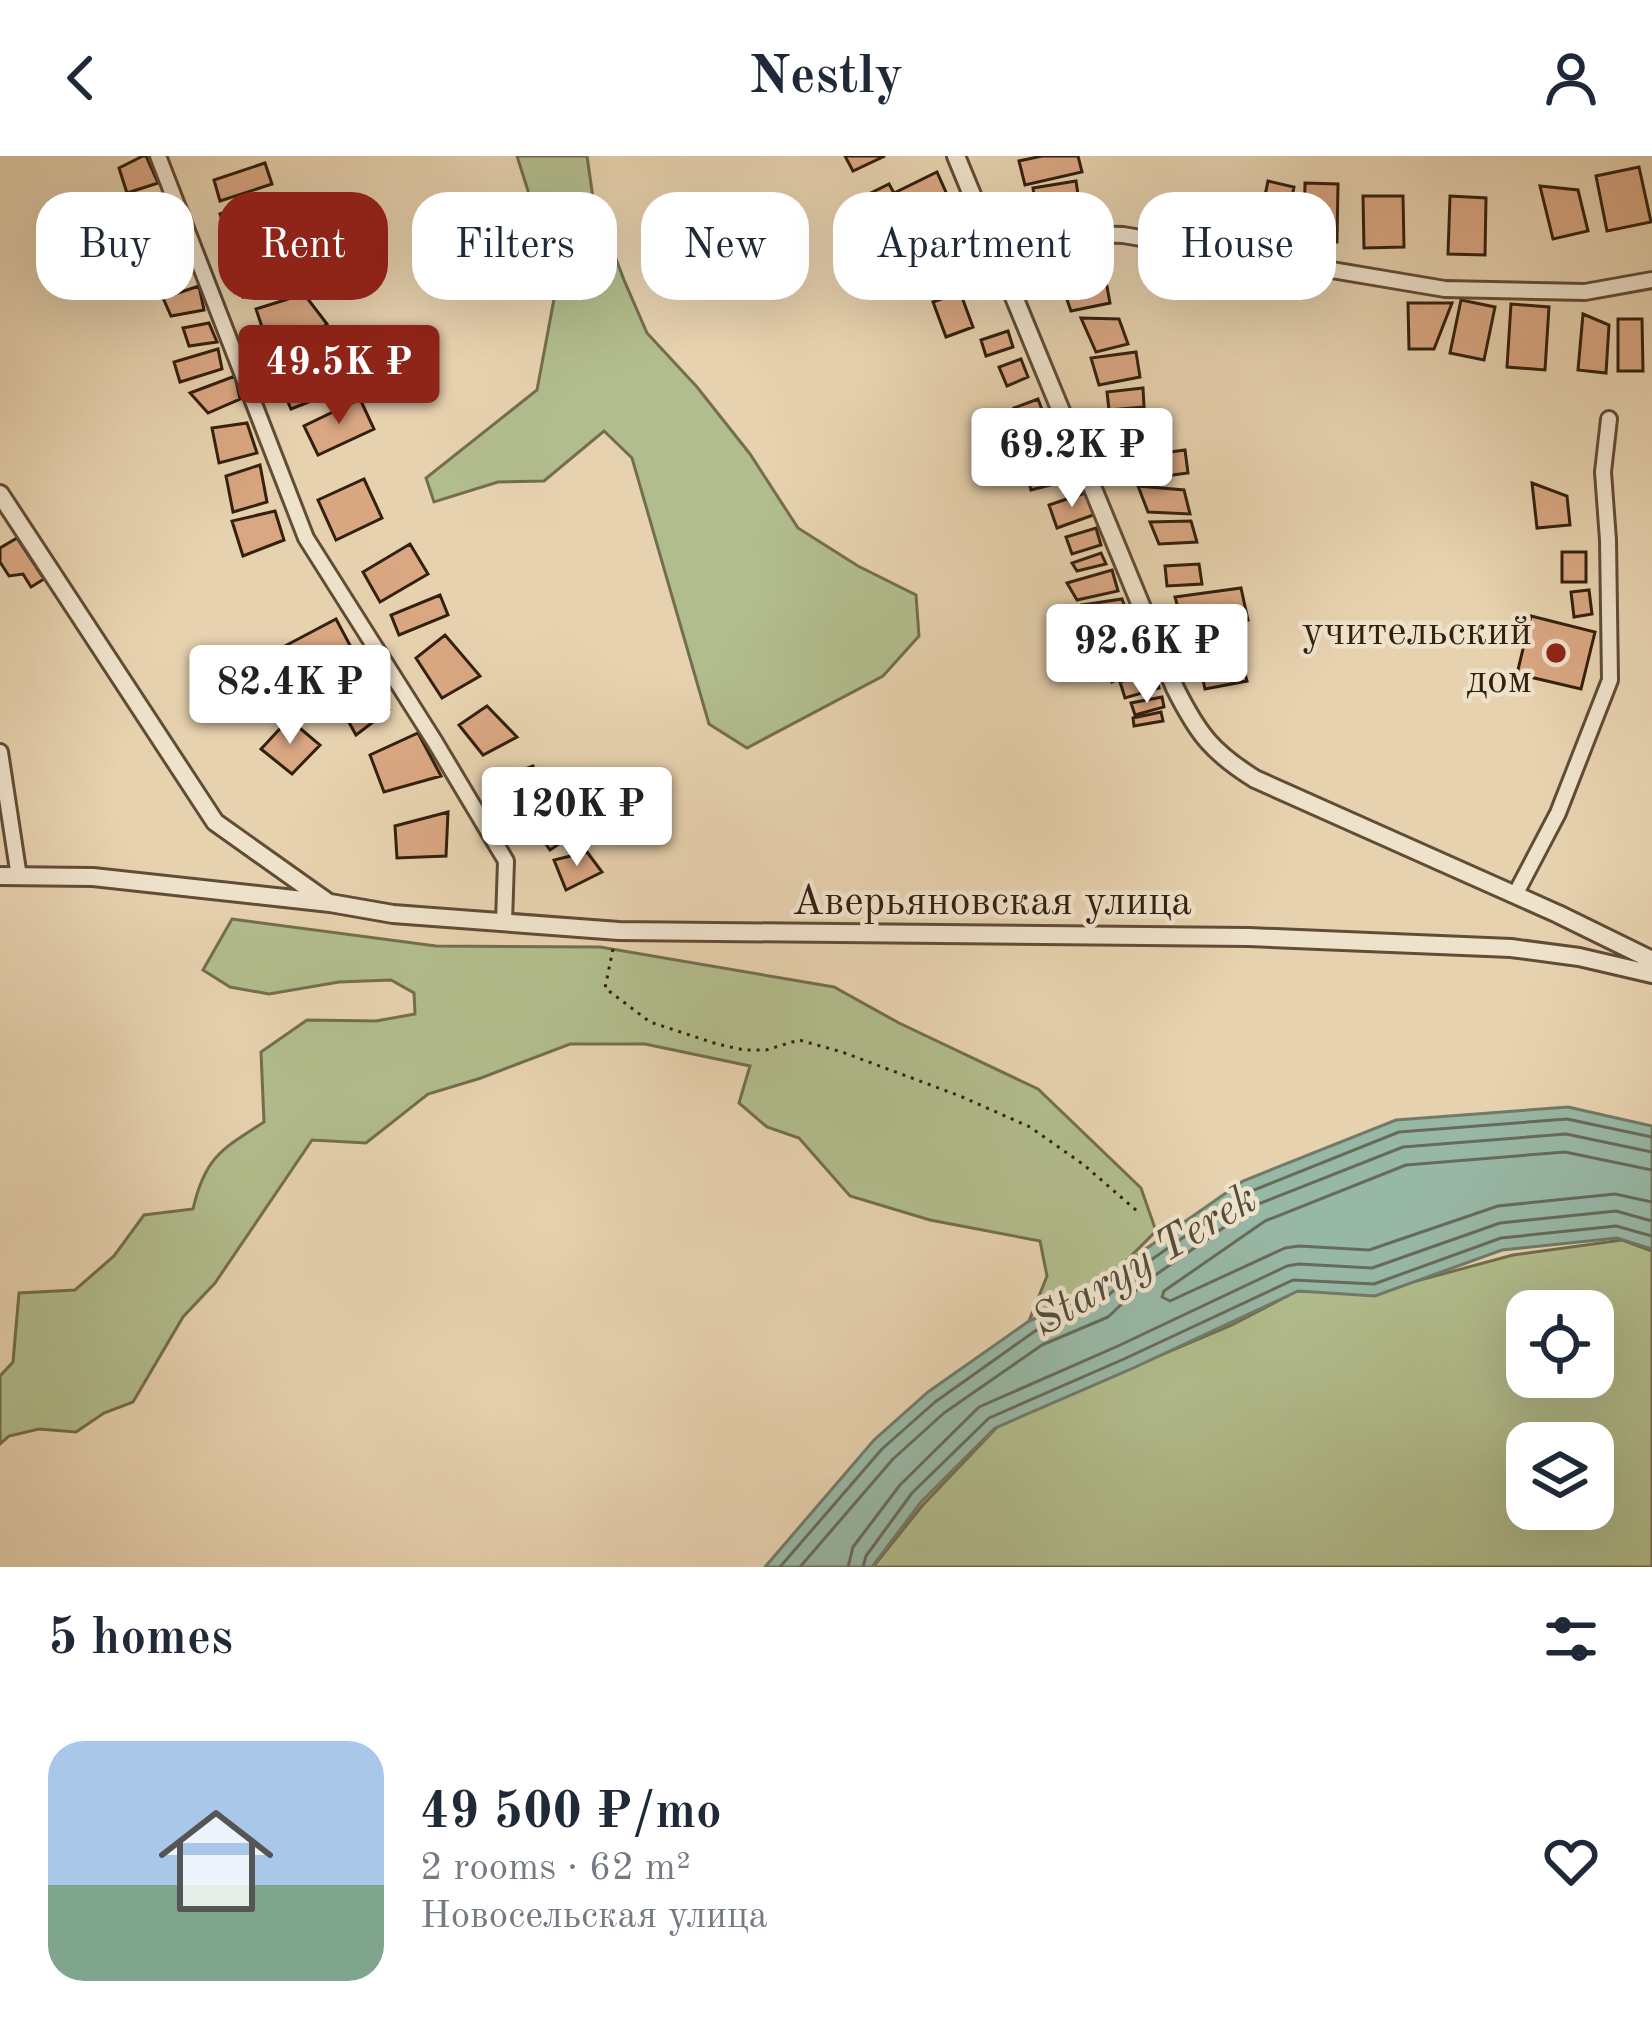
<!DOCTYPE html>
<html lang="en">
<head>
<meta charset="utf-8">
<style>
	body { margin:0; font-family:"Old Standard TT",serif; background:#f2f2f3; color:#1f2937; height:100vh; display:flex; flex-direction:column; font-size:45px; white-space:nowrap }
	* { box-sizing:border-box; margin:0 }
	p { font-size:39px; color:#747a83 }
	.icon { flex:none; width:66px; height:66px; fill:none; stroke:currentColor; stroke-width:2; stroke-linecap:round; stroke-linejoin:round }
	.map { position:relative; height:1411px; overflow:hidden }
	.details { display:flex; flex-direction:column; background:#fff; flex:1 }
	.details>* { flex:none }
	.banner { position:absolute; left:36px; top:36px; width:1581px; height:108px; display:flex; gap:24px }
	.tools { position:absolute; left:1506px; top:1134px; display:grid; gap:24px }
	.tools a { display:grid; place-items:center; width:108px; height:108px; border-radius:24px; background:#fff; box-shadow:0 12px 48px #0002; font-size:60px }
	.price { position:absolute; translate:-50% -102px; padding:0 27px; border-radius:12px; background:#fff; color:#222; font-size:39px; line-height:78px; filter:drop-shadow(0 3px 6px #0008) }
	.price::after { content:''; position:absolute; left:50%; top:72px; width:36px; height:27px; margin-left:-18px; background:inherit; clip-path:polygon(0 0,100% 0,50% 100%) }
	.price.selected { background:#8f2418; color:#fff }
	ul { padding:0; list-style:none }
	li { display:flex; align-items:center; gap:36px; height:300px; padding:0 48px }
	li span { display:grid; place-items:center; flex:none; width:336px; height:240px; border-radius:36px; color:#555 }
	li>.icon { margin-inline-start:auto }
	span .icon { width:144px; height:144px; fill:#fffc; stroke-width:1 }
	li b { font-size:51px }
	h2 { display:flex; justify-content:space-between; align-items:center; height:144px; padding:0 48px; font-size:51px }
	.chip { padding:0 42px; border-radius:36px; background:#fff; box-shadow:0 12px 48px #0002; font-size:42px; line-height:108px }
	.chip.selected { background:#8f2418; color:#fff }
	header { display:flex; justify-content:space-between; align-items:center; height:156px; padding:0 48px; background:#fff; font-size:54px; font-weight:600 }
	.map>svg:first-child { display:block }
</style>
</head>
<body>
<header><svg class="icon" aria-label="back" viewBox="0 0 24 24"><path d="M15 5l-7 7 7 7"/></svg>Nestly<svg class="icon" aria-label="person" viewBox="0 0 24 24"><circle cx="12" cy="8" r="4"/><path d="M4 21q1-7 8-7t8 7"/></svg></header>
<div class="map">
<svg width="1652" height="1411" viewBox="0 0 1652 1411">
	<rect width="100%" height="100%" fill="#e7d2af"/>
	<filter id="stains"><feTurbulence type="fractalNoise" baseFrequency=".00167" numOctaves="4"/><feColorMatrix values="0 0 0 0 .2 0 0 0 0 .09 0 0 0 0 .02 0 0 0 .5 -.17"/></filter>
	<radialGradient id="worn" r=".72"><stop offset=".6" stop-color="#630" stop-opacity="0"/><stop offset="1" stop-color="#630" stop-opacity=".3"/></radialGradient>
	<path fill="#b2bd8d" stroke="#736e4e" stroke-width="3" fill-rule="evenodd" d="M517,0H587L593,42L624,124L647,177L697,231L750,298L798,372L858,410L916,439L919,480L883,520L747,592L709,568L632,302L604,275L544,325L498,326L434,346L426,322L537,234L557,127Z
		M232,763L436,790L600,791L834,831L899,867L1038,933L1141,1032L1156,1075L1092,1139L1029,1165L1047,1120L1040,1085L930,1064L850,1040L799,982L767,971L739,947L750,910L645,888H570L481,922L428,938L366,987L312,984L215,1127L183,1161L133,1246L104,1257L76,1276L39,1273L9,1280L0,1288V1220L13,1206L19,1137L75,1134L114,1100L144,1059L193,1053C205,1001 222,993 264,966L261,896L307,864L376,865L415,858L414,837L391,824L339,826L269,838L230,831L203,814Z
		M1622,1084L1652,1095V1411H873L922,1350L1001,1267L1232,1169L1297,1135L1372,1137L1513,1099ZM1527,1155H1593V1221H1527ZM1527,1287H1593V1353H1527Z"/>
	<path fill="#98b8a6" stroke="#707b69" stroke-width="3" d="M1568,951L1652,970V1093L1617,1082L1502,1094L1375,1140L1298,1135L1129,1214L995,1272L921,1346L872,1411H765L874,1284L928,1236L1029,1165L1092,1139L1127,1106L1243,1025L1396,964Z"/>
	<g fill="none" stroke-linecap="round" stroke-linejoin="round">
		<path stroke="#666c5a" stroke-width="3" d="M1652,1014L1565,996L1406,1009L1265,1065L1164,1135L1162,1141L1170,1145L1285,1092L1299,1090L1369,1094L1498,1050L1615,1038L1652,1046
			M780,1411L882,1293L935,1246L1035,1175L1099,1148L1135,1115L1249,1036L1399,976L1567,963L1652,981
			M800,1411L893,1303L944,1257L1042,1189L1108,1161L1144,1127L1256,1049L1403,991L1566,978L1652,996
			M848,1411L853,1391L900,1329L979,1251L1118,1190L1287,1110L1299,1108L1372,1112L1500,1067L1616,1055L1652,1065
			M863,1411L866,1400L912,1337L989,1262L1124,1203L1293,1124L1374,1128L1501,1082L1616,1070L1652,1080"/>
	</g>
	<path fill="#daa783" stroke="#34200e" stroke-width="3" d="M143,0H146L158,27L127,37L119,12Z
		M845,0H885L853,15Z
		M1042,0H1078L1082,16L1025,29L1019,5Z
		M265,7L272,28L220,45L214,24Z
		M1639,11L1651,66L1607,75L1596,20Z
		M937,16L949,43L882,75L865,40L889,28L894,37Z
		M1076,25L1082,66L1039,73L1033,32Z
		M1268,25L1294,31L1283,79L1258,73Z
		M1305,27L1338,28L1337,86L1304,85Z
		M1540,30L1578,34L1588,75L1553,83Z
		M275,38L286,70L231,90L220,58Z
		M1363,40H1403L1404,91L1364,92Z
		M1450,40L1486,42L1485,99L1448,98Z
		M167,55L177,81L147,88L138,60Z
		M179,87L186,109L160,117L155,98Z
		M293,94L302,122L243,141L234,113Z
		M1102,103L1110,147L1071,155L1055,110Z
		M979,116L983,125L964,133L960,123Z
		M199,130L204,154L171,160L163,142Z
		M960,136L973,171L946,181L933,146Z
		M304,138L327,168L274,207L256,153Z
		M1461,144L1495,151L1484,204L1450,197Z
		M1408,147H1452L1434,193H1409Z
		M1511,148L1549,151L1545,214L1507,211Z
		M1583,158L1609,169L1606,217L1578,214Z
		M1081,162L1119,163L1128,188L1096,196Z
		M1618,163H1642L1643,215H1618Z
		M209,167L217,186L189,190L183,172Z
		M1008,175L1013,191L986,200L981,184Z
		M218,193L222,213L180,226L174,206Z
		M1136,196L1140,221L1099,229L1091,202Z
		M332,203L344,232L291,253L279,225Z
		M1021,203L1028,221L1007,230L999,211Z
		M235,220L240,243L208,257L190,237Z
		M1143,232L1144,251L1109,254L1107,236Z
		M360,243L374,273L318,299L304,270Z
		M1038,243L1044,259L1020,268L1014,252Z
		M1159,256L1162,278L1127,290L1118,266Z
		M247,267L257,297L219,307L212,272Z
		M1062,293L1071,324L1031,334L1023,304Z
		M1185,294L1188,317L1142,323L1133,301Z
		M260,309L267,346L233,356L226,320Z
		M364,323L382,362L336,384L318,344Z
		M1532,327L1567,340L1570,369L1537,372Z
		M1138,330L1184,334L1190,358L1148,356Z
		M1088,336L1096,358L1057,372L1049,349Z
		M275,355L284,384L243,400L232,365Z
		M1191,365L1197,386L1159,388L1150,366Z
		M1096,372L1101,389L1072,398L1066,381Z
		M17,382L44,423L31,431L23,418L9,420L0,406V392Z
		M410,388L428,418L380,446L363,416Z
		M1562,396H1586V426H1562Z
		M1101,397L1106,408L1077,415L1072,407Z
		M1199,408L1202,428L1167,430L1165,410Z
		M1112,414L1118,435L1077,444L1067,427Z
		M1241,432L1248,464L1182,467L1175,441Z
		M1589,434L1592,458L1574,461L1571,436Z
		M440,439L448,459L399,479L391,459Z
		M1122,443L1128,459L1089,465L1082,449Z
		M1531,460L1595,476L1581,533L1517,518Z
		M336,463L353,495L300,523L283,491Z
		M1134,468L1143,484L1103,494L1095,475Z
		M445,479L480,520L442,542L416,502Z
		M1196,480L1234,482L1238,501L1200,508Z
		M1141,494L1148,508L1112,526L1104,507Z
		M1242,507L1247,525L1205,533L1201,515Z
		M1154,514L1159,532L1125,542L1120,526Z
		M369,526L389,554L356,579L336,543Z
		M1162,541L1164,551L1135,559L1131,547Z
		M487,550L517,581L483,599L459,569Z
		M1161,556L1163,565L1134,570L1133,562Z
		M289,563L320,589L292,618L261,593Z
		M418,577L441,620L384,636L370,599Z
		M533,610L542,631L510,649L499,623Z
		M448,656L446,700L397,702L395,670Z
		M571,660L580,674L550,694L536,674Z
		M587,696L602,716L566,734L554,704Z"/>
	<g fill="none" stroke-linecap="round" stroke-linejoin="round">
		<g stroke="#614c36" stroke-width="20">
			<path id="minor" d="M158,0L306,382L435,586L506,705L504,766
				M993,93L1088,78L1123,79L1445,133L1585,136L1652,124
				M0,596L19,721
				M1515,739L1558,657L1610,524L1608,384L1603,316L1609,263"/>
		</g>
		<g stroke="#614c36" stroke-width="22">
			<path id="tertiary" d="M956,0L1175,532C1198,578 1212,596 1255,623L1558,758L1652,804
				M0,338L215,666L329,747
				M0,720L93,721L330,747L393,758L619,775L1249,781L1511,792L1579,801L1652,818"/>
		</g>
		<path stroke="#34200e" stroke-width="3" stroke-dasharray="3 6" stroke-linecap="butt" d="M613,793L605,832L650,866L717,888L744,894H766L799,884L842,896L960,940L1030,971L1084,1009L1137,1055"/>
		<use href="#minor" stroke="#efe2cb" stroke-width="14"/>
		<use href="#tertiary" stroke="#efe2cb" stroke-width="16"/>
	</g>
	<circle fill="#8f2418" stroke="#efe2cb" stroke-width="4.5" cx="1556" cy="497" r="12"/>
	<g text-anchor="middle" stroke-width="9" stroke-linejoin="round" paint-order="stroke">
		<g font-size="42" fill="#34200e" stroke="#efe2cb" text-anchor="end">
			<text x="1532" y="488">учительский<tspan x="1532" dy="48">дом</tspan></text>
		</g>
		<g font-size="42" fill="#34200e" stroke="#efe2cb">
			<text x="992" y="758">Аверьяновская улица</text>
		</g>
		<g font-size="45" font-style="italic" fill="#524e3c" stroke="#efe2cb">
			<text transform="translate(1143 1102) rotate(-31)" y="16">Staryy Terek</text>
		</g>
	</g>
	<rect width="100%" height="100%" filter="url(#stains)"/>
	<rect width="100%" height="100%" fill="url(#worn)"/>
</svg>
<div class="tools">
<a><svg class="icon" aria-label="locate" viewBox="0 0 24 24"><circle cx="12" cy="12" r="6"/><path d="M12 2v4M12 18v4M2 12h4M18 12h4"/></svg></a>
<a><svg class="icon" aria-label="layers" viewBox="0 0 24 24"><path d="M12 4l9 5-9 5-9-5zM3 14l9 5 9-5"/></svg></a>
</div>
<b class="price selected" style="left:339px;top:271px">49.5K ₽</b>
<b class="price" style="left:1072px;top:354px">69.2K ₽</b>
<b class="price" style="left:1147px;top:550px">92.6K ₽</b>
<b class="price" style="left:290px;top:591px">82.4K ₽</b>
<b class="price" style="left:577px;top:713px">120K ₽</b>
<div class="banner">
<a class="chip">Buy</a>
<a class="chip selected">Rent</a>
<a class="chip">Filters</a>
<a class="chip">New</a>
<a class="chip">Apartment</a>
<a class="chip">House</a>
</div>
</div>
<section class="details">
<h2>5 homes<svg class="icon" aria-label="filters" viewBox="0 0 24 24"><path d="M4 7h16M4 17h16"/><circle cx="9" cy="7" r="2"/><circle cx="15" cy="17" r="2"/></svg></h2>
<ul>
<li><span style="background:linear-gradient(#a9c7e8 60%,#7fa58c 0)"><svg class="icon" aria-label="home" viewBox="0 0 24 24"><path d="M3 11l9-7 9 7M6 9v11h12V9"/></svg></span><div><b>49 500 ₽/mo</b><p>2 rooms · 62 m²</p><p>Новосельская улица</p></div><svg class="icon" aria-label="heart" viewBox="0 0 24 24"><path d="M12 20l-8-8c-3-5 5-10 8-4 3-6 11-1 8 4z"/></svg></li>
</ul>
</section>
</body>
</html>
